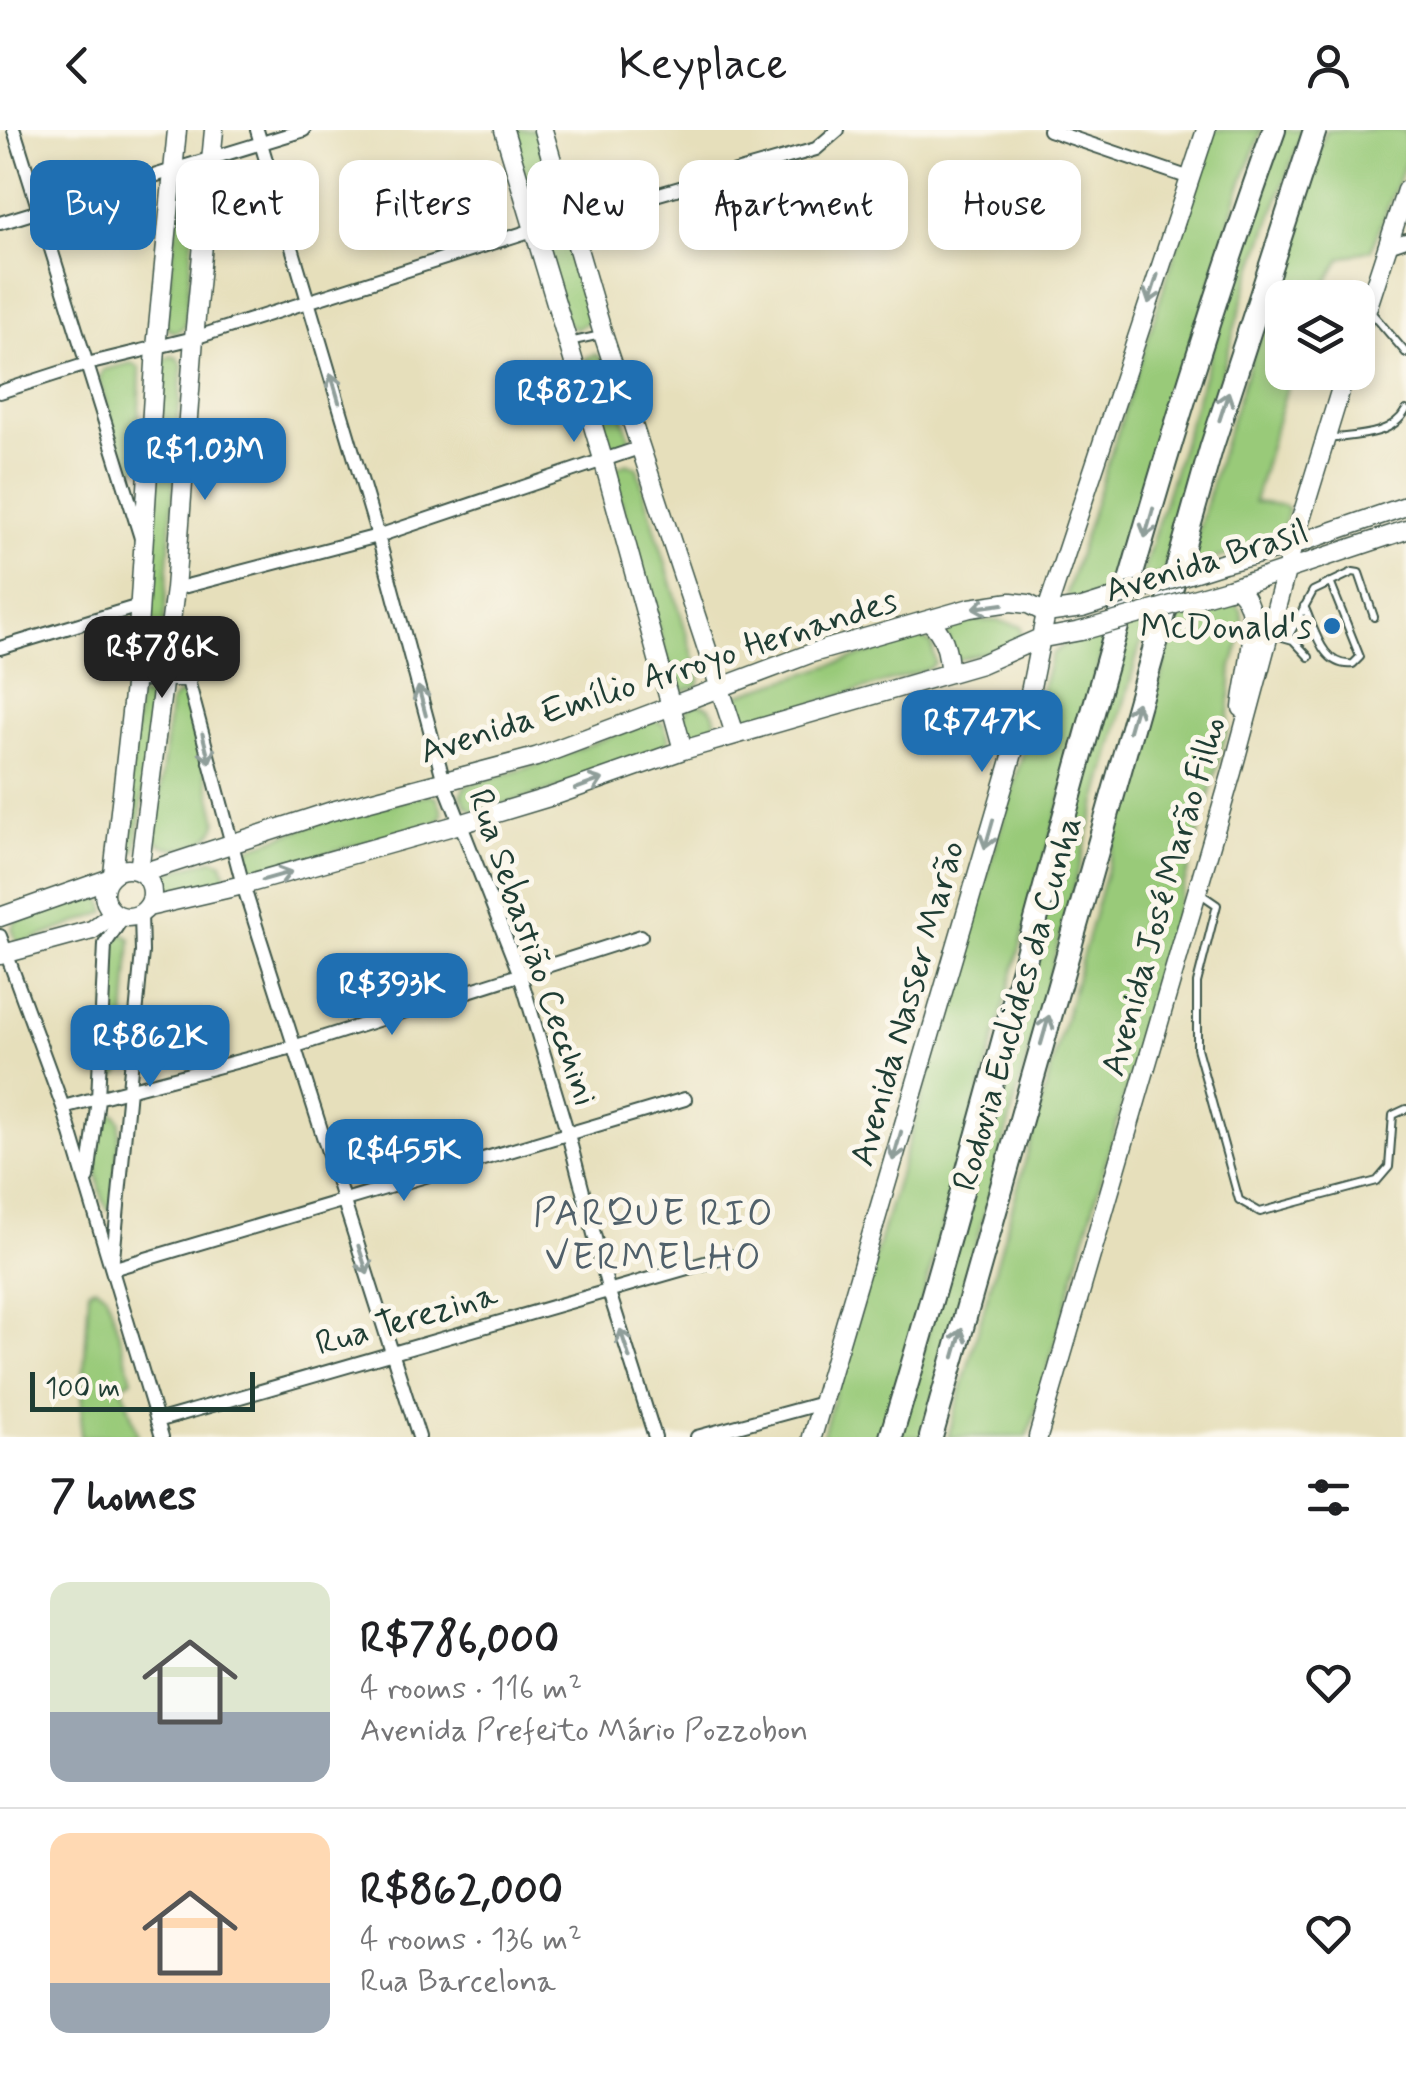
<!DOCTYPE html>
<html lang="en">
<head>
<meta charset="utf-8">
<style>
	body { margin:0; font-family:Mynerve,sans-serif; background:#f6f6f6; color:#202124; height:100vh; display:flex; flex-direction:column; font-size:38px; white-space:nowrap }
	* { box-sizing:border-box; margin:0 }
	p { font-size:32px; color:#757577 }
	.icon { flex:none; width:55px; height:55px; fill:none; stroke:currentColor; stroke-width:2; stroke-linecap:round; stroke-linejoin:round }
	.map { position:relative; height:1307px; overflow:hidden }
	.drawer { display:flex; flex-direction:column; background:#fff; flex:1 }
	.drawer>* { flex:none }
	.banner { position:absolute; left:30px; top:30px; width:1348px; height:90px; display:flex; gap:20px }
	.tools { position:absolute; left:1265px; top:150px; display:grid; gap:20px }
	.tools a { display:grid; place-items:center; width:110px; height:110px; border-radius:20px; background:#fff; box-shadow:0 5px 15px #0003; font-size:50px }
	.scale { position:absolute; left:30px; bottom:25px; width:225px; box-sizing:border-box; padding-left:10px; border:5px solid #1f3d34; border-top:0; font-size:28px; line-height:35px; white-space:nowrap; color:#1f3d34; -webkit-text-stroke:8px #fbf7ec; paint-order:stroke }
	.price { position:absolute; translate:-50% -85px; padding:0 22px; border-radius:20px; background:#1f6fb2; color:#fff; font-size:32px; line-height:65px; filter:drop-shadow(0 2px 5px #0008) }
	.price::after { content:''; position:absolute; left:50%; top:60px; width:30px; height:22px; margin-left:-15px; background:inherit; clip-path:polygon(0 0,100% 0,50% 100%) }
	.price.on { background:#222; color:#fff }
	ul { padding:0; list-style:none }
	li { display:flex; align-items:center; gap:30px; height:250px; padding:0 50px }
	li+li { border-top:2px solid #e0e0e0 }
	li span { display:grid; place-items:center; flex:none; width:280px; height:200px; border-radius:20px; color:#555 }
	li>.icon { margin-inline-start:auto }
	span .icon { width:120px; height:120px; fill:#fffc; stroke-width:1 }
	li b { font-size:42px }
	h2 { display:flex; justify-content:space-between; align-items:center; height:120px; padding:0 50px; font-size:42px }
	.tag { padding:0 35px; border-radius:20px; background:#fff; box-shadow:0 5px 15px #0003; font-size:35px; line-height:90px }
	.tag.on { background:#1f6fb2; color:#fff }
	header { display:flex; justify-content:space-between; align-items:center; height:130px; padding:0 50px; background:#fff; font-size:45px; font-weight:600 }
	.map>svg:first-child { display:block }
</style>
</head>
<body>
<header><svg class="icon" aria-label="back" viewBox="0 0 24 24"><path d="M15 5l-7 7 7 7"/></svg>Keyplace<svg class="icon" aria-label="person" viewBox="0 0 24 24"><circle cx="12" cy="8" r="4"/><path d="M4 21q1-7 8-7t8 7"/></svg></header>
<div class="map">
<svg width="1406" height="1307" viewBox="0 0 1406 1307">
	<rect width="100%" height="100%" fill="#fbf7ec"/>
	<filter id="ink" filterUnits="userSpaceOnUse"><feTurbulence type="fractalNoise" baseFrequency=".01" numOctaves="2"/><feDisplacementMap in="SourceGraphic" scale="20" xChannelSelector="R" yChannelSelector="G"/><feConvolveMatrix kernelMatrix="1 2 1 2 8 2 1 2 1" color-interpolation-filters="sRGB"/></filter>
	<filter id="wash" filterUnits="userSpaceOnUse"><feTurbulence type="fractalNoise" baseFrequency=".0048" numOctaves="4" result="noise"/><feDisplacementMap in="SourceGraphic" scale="40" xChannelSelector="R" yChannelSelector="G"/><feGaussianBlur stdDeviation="2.25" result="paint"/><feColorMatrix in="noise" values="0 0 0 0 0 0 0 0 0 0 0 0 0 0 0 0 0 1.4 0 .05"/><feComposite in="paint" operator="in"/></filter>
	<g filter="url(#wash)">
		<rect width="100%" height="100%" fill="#e6dfbb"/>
		<path fill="#99ca79" stroke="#5c8456" stroke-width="2.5" d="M511,0H537L558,78L556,88L544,91L534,86Z
			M1214,0H1262L1239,60L1123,455L1077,472H1068L1067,461Z
			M1281,0H1303L1249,149L1164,443L1140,450Z
			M1326,0H1406V31L1371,120L1341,128L1318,167L1282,168V242L1291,243L1254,372L1283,375L1288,380L1281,407L1275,413L1188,436L1221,322Z
			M186,50H194L197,60L185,196L176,202L169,200L165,193L181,52Z
			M558,101L567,106L593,189L576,199L566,192L543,115L547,103Z
			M595,224L603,229L630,309L626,317L614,321L605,317L581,240L585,229Z
			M171,226L178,228L182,235L162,523L153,533L145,531L143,526L161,233Z
			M131,233L140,238L138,336L134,342L125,338L99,249L103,240Z
			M627,333L637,338L700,548L698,556L683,561L675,555L615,351V338Z
			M1223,469L1232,470L1241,480L1244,498L1232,537L1228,599L1035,1284L1027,1307H948L1179,481Z
			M976,490L998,491L1021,496C1023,507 1020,510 1011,515L954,531L946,499Z
			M1147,490L923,1307H899L1123,497Z
			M1108,501L884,1307H822L1052,524L1065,514Z
			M920,507L932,514L935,533L929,539L751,593L740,586L736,570L740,564Z
			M178,564L185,566L189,572L217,691C215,715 170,728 155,709L170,574Z
			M144,565L154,568L136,722H125L122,716L139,567Z
			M683 590a16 16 0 1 1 32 0a16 16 0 1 1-32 0Z
			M654,590L664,594L669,610L663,620L550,661L475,682L466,676L461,664L465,656L537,635Z
			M429,664L437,668L443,684L438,692L262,742L251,739L245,725L251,717L335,687Z
			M214,729L222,733L226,746L222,754L159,770L157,745Z
			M100,762L106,782L23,813L16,811L12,798L16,791Z
			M124,804L131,809L121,942L113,949L107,947L102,938L113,814L117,807Z
			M108,982L117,986L120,992L113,1077L108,1080C95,1059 89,999 108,982Z
			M96,1157L106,1165L111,1177L132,1249L122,1256L138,1306L80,1307L89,1159Z"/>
	</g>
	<g filter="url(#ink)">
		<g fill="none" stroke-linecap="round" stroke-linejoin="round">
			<g stroke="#3d5548" stroke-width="10">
				<path id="lane" d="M1371,182L1406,223
					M569,212L601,205
					M1327,309C1355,305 1391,307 1406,280
					M1304,476C1315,499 1322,538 1353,534L1360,527L1330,452
					M1272,504L1293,510L1309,527
					M1288,507L1313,461L1353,442L1359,443L1374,487
					M1198,762L1217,775L1197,853V918L1239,1070L1260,1082L1377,1051L1389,1037L1393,985L1406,979"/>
			</g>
			<g stroke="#3d5548" stroke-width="16">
				<path id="street" d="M14,0L141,408
					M257,0L378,406L444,652L520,845L568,1004L609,1162L655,1307
					M1049,0L1190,48
					M0,93L304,0
					M1385,117L1406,110
					M0,262L87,234L194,208L533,100L816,19L838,0
					M175,459L378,406L639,318
					M174,498L243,755L419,1307
					M0,518L139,476
					M141,783L142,822L112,1139L685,969
					M0,806L63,977L162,1307
					M63,977L293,917L641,806
					M88,1048L98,969L105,814L123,787
					M157,1291L729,1126
					M697,1307L822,1273"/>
			</g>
			<g stroke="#3d5548" stroke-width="21">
				<path id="secondary" d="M504,0L603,329L683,620
					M543,0L603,204L735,604
					M1358,207L1406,60
					M1224,433L1293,415L1406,376
					M1235,457C1267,478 1245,544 1242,578
					M1229,459L1406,400
					M929,491C945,504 949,523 949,543
					M135,547H188
					M104 763a24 24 0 1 1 48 0a24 24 0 1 1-48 0Z
					M139,741L175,459L194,208L214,0
					M142,743L332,681L536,627L812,523L970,478L1011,472L1028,474L1046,483L1082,478
					M113,744L135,547L156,218L177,0
					M148,777L243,755L460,694L553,666L683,620L981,534L1038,509L1081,501
					M0,787L108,749
					M0,825L92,800L114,783
					M812,1307L1028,572L1046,483L1206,0
					M1038,1307L1232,642L1293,415L1346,242"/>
			</g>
			<g stroke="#3d5548" stroke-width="26">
				<path id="highway" d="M891,1307C1022,873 1120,427 1274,0
					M931,1307L1211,319L1315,0"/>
			</g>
			<use href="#lane" stroke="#fff" stroke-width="6"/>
			<use href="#street" stroke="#fff" stroke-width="12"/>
			<use href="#secondary" stroke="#fff" stroke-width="18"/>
			<use href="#highway" stroke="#fff" stroke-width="22"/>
			<g stroke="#3d5548" stroke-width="21" stroke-linecap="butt">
				<path id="secondary-bridge" d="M1082,478L1224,433
					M1081,501L1228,459"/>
			</g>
			<use href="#secondary-bridge" stroke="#fff" stroke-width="18"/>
		</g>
		<defs><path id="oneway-shaft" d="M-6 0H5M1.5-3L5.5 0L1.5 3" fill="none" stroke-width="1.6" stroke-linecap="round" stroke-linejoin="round" transform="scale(2.5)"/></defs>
		<g stroke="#8f9e9a">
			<use href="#oneway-shaft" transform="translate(1153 159) rotate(108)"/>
			<use href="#oneway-shaft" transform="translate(335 258) rotate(-106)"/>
			<use href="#oneway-shaft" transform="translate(1224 276) rotate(-72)"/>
			<use href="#oneway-shaft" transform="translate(1149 393) rotate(106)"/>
			<use href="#oneway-shaft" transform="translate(988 476) rotate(172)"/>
			<use href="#oneway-shaft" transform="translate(422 571) rotate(-105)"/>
			<use href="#oneway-shaft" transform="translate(1133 587) rotate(-74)"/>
			<use href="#oneway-shaft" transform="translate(206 618) rotate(76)"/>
			<use href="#oneway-shaft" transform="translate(589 654) rotate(-20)"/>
			<use href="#oneway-shaft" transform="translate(989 704) rotate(106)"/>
			<use href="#oneway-shaft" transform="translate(277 746) rotate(-16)"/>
			<use href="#oneway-shaft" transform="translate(1045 900) rotate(-74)"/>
			<use href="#oneway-shaft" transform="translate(897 1016) rotate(106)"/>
			<use href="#oneway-shaft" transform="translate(363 1130) rotate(72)"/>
			<use href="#oneway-shaft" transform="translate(958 1213) rotate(-74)"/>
			<use href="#oneway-shaft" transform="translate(625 1214) rotate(-108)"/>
		</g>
	</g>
	<circle fill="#1f6fb2" stroke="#fbf7ec" stroke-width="4" cx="1332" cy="496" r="10"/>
	<g text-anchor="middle" stroke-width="10" stroke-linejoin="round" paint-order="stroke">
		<g font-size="35" fill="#1f3d34" stroke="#fbf7ec">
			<text transform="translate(1206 430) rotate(-17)" y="12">Avenida Brasil</text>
			<text transform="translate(658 545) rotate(-18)" y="12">Avenida Emílio Arroyo Hernandes</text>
			<text transform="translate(1162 766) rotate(-74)" y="12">Avenida José Marão Filho</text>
			<text transform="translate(534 817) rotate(71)" y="12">Rua Sebastião Cecchini</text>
			<text transform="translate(906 873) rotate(-74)" y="12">Avenida Nasser Marão</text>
			<text transform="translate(1016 873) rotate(-74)" y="12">Rodovia Euclides da Cunha</text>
			<text transform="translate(406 1188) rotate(-16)" y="12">Rua Terezina</text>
		</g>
		<g font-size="35" fill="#1f3d34" stroke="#fbf7ec" text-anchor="end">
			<text x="1312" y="508">McDonald's</text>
		</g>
		<g font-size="38" letter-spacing="2.5" fill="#50606a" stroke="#fbf7ec">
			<text x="654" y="1095">PARQUE RIO<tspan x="654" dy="44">VERMELHO</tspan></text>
		</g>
	</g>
</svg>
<div class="tools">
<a><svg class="icon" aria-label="layers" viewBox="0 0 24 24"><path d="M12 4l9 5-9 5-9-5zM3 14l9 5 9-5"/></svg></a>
</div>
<div class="scale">100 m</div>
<b class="price" style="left:574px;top:315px">R$822K</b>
<b class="price" style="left:205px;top:373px">R$1.03M</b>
<b class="price on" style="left:162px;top:571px">R$786K</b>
<b class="price" style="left:982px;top:645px">R$747K</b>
<b class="price" style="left:392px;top:908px">R$393K</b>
<b class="price" style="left:150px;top:960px">R$862K</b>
<b class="price" style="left:404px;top:1074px">R$455K</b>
<div class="banner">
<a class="tag on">Buy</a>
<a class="tag">Rent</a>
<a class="tag">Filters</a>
<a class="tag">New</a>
<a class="tag">Apartment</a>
<a class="tag">House</a>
</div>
</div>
<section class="drawer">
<h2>7 homes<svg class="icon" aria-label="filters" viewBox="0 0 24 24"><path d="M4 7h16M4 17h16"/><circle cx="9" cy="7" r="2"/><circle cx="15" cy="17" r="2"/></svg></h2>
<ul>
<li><span style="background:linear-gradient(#dfe7d0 65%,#9aa5b1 0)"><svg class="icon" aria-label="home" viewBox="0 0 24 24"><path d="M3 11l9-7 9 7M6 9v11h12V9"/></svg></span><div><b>R$786,000</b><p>4 rooms · 116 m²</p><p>Avenida Prefeito Mário Pozzobon</p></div><svg class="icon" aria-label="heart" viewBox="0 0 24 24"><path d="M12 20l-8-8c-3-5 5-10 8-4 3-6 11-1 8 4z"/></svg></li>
<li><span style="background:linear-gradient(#ffd9b3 75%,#9aa5b1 0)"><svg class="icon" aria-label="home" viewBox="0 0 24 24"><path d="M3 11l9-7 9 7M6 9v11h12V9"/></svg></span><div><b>R$862,000</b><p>4 rooms · 136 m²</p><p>Rua Barcelona</p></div><svg class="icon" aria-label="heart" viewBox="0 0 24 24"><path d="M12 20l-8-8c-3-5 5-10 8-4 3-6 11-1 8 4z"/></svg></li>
</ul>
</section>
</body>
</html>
